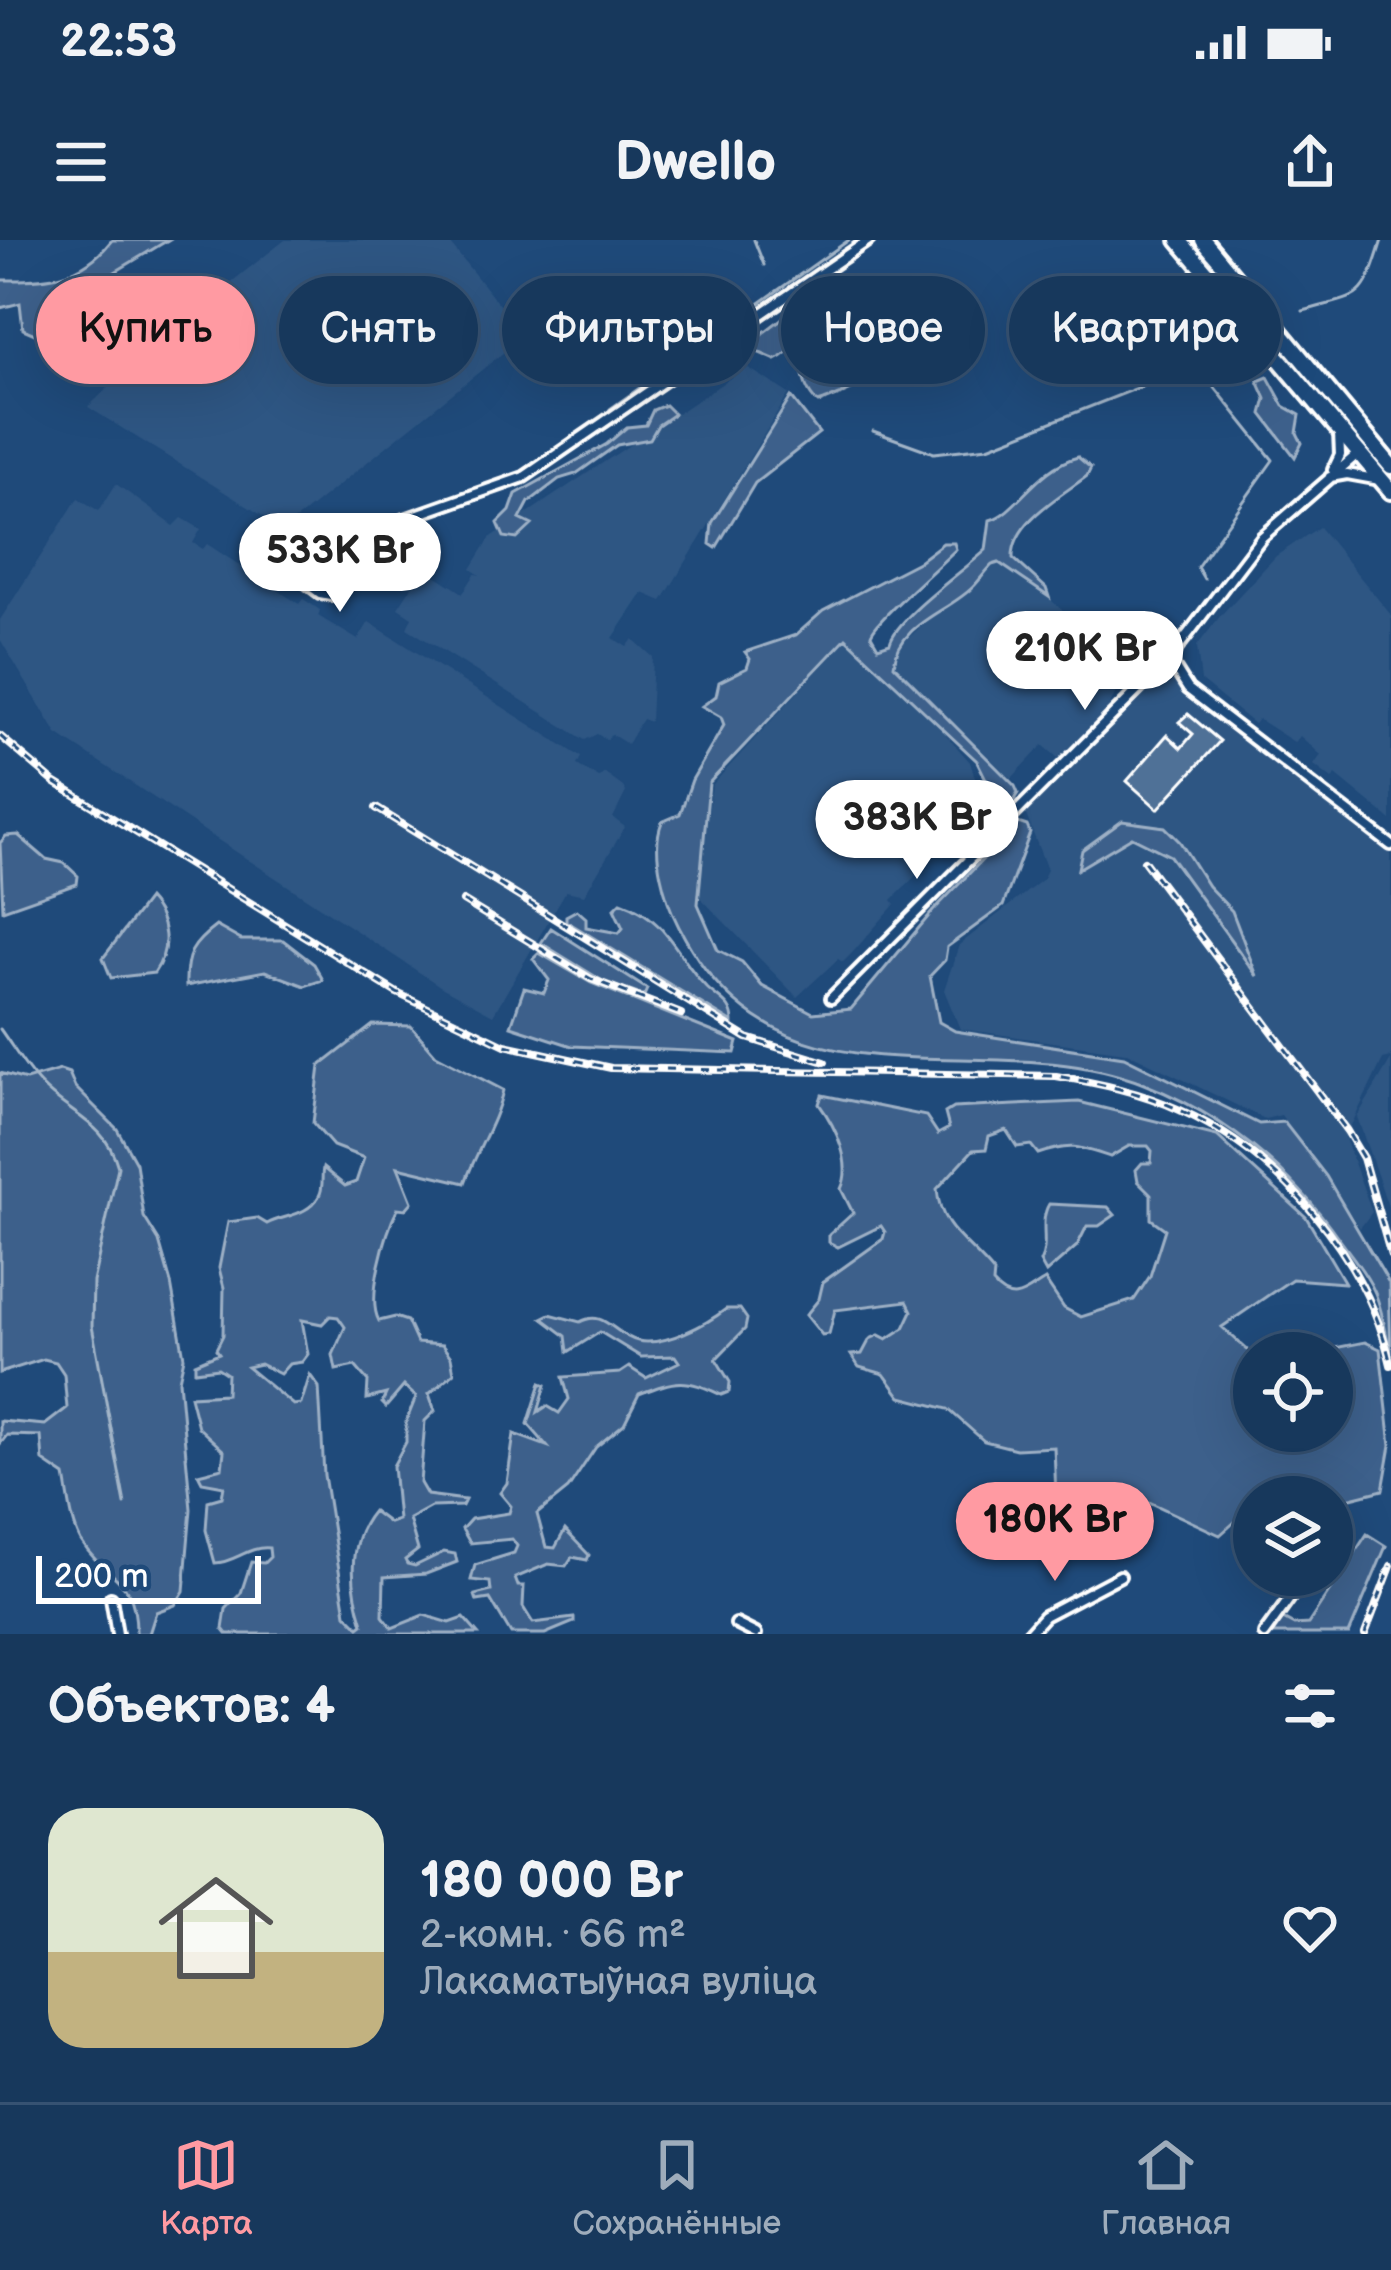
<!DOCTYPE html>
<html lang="ru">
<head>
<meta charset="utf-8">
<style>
	body { margin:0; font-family:"Balsamiq Sans",sans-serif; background:#203f62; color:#f1f3f6; height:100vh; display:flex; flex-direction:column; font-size:45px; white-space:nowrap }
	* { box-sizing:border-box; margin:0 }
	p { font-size:39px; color:#9eacbb }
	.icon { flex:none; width:66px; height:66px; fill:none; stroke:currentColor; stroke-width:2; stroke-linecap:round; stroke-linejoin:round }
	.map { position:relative; height:1394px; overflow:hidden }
	.drawer { display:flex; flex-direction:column; background:#17385c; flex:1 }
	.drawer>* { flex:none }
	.guide { position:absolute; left:36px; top:36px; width:1320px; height:108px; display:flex; gap:24px }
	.buttons { position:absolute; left:1233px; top:1092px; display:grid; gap:24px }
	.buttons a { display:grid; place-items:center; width:120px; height:120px; border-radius:50%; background:#17385c; box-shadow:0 12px 48px #0002,0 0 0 3px #365272; font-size:60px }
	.scale { position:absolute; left:36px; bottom:30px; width:225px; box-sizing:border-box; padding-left:12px; border:6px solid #fff; border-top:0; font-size:33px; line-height:42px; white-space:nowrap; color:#fff; -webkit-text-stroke:9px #1f4a7a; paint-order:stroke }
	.price { position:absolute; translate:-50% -102px; padding:0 27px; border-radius:42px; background:#fff; color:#222; font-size:39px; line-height:78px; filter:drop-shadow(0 3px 6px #0008) }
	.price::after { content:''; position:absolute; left:50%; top:72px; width:36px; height:27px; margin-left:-18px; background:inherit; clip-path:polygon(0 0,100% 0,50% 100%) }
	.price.current { background:#ff9aa2; color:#111 }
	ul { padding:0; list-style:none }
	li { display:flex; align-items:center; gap:36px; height:300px; padding:0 48px }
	li span { display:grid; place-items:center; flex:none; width:336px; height:240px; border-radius:36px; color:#555 }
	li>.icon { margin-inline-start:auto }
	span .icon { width:144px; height:144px; fill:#fffc; stroke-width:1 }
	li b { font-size:51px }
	h2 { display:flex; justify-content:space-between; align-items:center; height:144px; padding:0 48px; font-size:51px }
	.pill { padding:0 42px; border-radius:54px; background:#17385c; box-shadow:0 12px 48px #0002,0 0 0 3px #365272; font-size:42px; line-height:108px }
	.pill.current { background:#ff9aa2; color:#111 }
	.status { display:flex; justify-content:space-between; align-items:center; height:84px; padding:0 60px; background:#17385c; direction:ltr }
	.status svg { height:33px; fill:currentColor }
	header { display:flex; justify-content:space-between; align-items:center; height:156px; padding:0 48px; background:#17385c; font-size:54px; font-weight:800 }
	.tab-bar { display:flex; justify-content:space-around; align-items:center; height:168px; border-top:3px solid #365272; background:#17385c; font-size:33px; color:#9eacbb }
	.tab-bar a { display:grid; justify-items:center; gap:6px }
	.tab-bar .current { color:#ff9aa2 }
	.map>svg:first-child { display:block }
</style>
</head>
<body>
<div class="status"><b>22:53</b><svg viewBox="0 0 49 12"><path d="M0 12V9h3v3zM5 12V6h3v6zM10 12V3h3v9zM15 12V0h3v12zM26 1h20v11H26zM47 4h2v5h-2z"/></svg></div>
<header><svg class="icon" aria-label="menu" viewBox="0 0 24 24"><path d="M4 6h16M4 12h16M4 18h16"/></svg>Dwello<svg class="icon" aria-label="share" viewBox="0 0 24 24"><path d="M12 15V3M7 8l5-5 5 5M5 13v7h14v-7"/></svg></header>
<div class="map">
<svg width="1391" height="1394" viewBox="0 0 1391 1394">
	<rect width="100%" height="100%" fill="#1f4a7a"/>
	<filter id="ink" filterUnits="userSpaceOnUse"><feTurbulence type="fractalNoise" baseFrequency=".00833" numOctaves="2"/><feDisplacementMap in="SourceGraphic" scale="24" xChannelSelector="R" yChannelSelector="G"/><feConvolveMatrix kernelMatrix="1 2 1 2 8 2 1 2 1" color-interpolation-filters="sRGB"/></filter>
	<g filter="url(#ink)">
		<path fill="#2e5683" d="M285,0H447L524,96L284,289L88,167L160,98Z
			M747,127L789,154L662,361L643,353L613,398L627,407L633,399L653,417L650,482L642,479L627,504L611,494L607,500L597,494L585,500L407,388L412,377L398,368L424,328L463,353L475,334L480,335L471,329L490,298Z
			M116,244L174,286L182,278L201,289L193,303L203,309L207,304L299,364L303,359L320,370L318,376L358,400L369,382L581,517L577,525L599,538L604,533L623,547L626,552L613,578L625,587L584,655L566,651L493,775L443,748L57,494L0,399V380L78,258L99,271Z
			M1319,287L1391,375V580L1336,535L1332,539L1314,525L1321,515L1300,496L1294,502L1258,479L1254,484L1201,441L1197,406L1221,375L1276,316Z
			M1000,314L1126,428L1108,470L1058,518L1043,505L1011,539L896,426L893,412Z
			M846,400L918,463L970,522L985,569L943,617L938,613L892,660L895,664L853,712L843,722L838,719L797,757L697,654L712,545Z
			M1167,434L1391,613V817L1383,819L1345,898L1372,972L1360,988L1281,875L1265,879L1126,812L960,789L944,750L959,705L1042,640L1047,630L1025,572Z
			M1391,820V975L1357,877Z"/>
		<path fill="#3c618b" stroke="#9eb0c5" stroke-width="3" fill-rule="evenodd" d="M112,0H168L115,32L37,95L23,89L20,63L0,68V40C46,41 82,39 112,0Z
			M865,44L868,60L839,81V90L848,93C867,86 878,96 897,94C925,91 939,79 966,92L971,109L965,118L933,128L914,113C896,117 889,131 873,141C867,144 823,162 818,163C793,140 802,101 816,73C824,58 849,48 865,44Z
			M797,67L804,70C807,89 794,112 776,120L753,110L755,99Z
			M1268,137L1284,166L1300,175L1297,193L1302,203L1295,217L1262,174L1266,159L1258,141Z
			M791,157L819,193L755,243L716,308L710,304L712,283Z
			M665,165L674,174L658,185L650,199L617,205L576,234L559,239L529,262L520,279L532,285L517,299L504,297L498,283L510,271L516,254L607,204L627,187L646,185L653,170Z
			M1078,217L1091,228L1087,236C1061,256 1012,282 1013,318L1046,348L1049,357L999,323L992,325C985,332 980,340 973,347C947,373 899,383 894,425L1015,546L1018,553L1008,569L1000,570L990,562L989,545L977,521L846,398L709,543L698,664L718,710L742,722L762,746L813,773L851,769L933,671L1018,583L1027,586L1030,593L1003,666L947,707L945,720L930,736L939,782L955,791L1124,817L1259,884L1284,882L1326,936L1389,1043L1391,1115C1386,1095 1383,1072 1375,1053C1367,1034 1352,1016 1340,1000C1289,928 1226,876 1144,844C978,780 782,887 679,687C665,660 650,611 662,582L680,574L692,540L724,485L721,477L702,466L716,456L719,442L747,428L750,419L745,412L796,395L823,371L918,322L943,303H954L956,309C939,327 875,380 871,395L878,407L890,403C896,378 965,330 986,310L990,280C1017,273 1037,227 1078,217Z
			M1122,581L1165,587L1180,602L1208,646L1232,671L1257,736L1170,616L1132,597L1078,629L1082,610Z
			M18,595L46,619L64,623L78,636L77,644L3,670L0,603L6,596Z
			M148,659C168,680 171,709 154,733L111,738L103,718Z
			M621,662C669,679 677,718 707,748C721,761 733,764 733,783L566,681V676L577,670L586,678V687L619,693L623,688L614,669Z
			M216,686L241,700H283L314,724L323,740L305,746L265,731L186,746C185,715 192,704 216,686Z
			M551,688L647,749L644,756L606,743L541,703Z
			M539,713L591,743L738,802L735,813L572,806L511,786L524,748L544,753L549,740L533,719Z
			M373,785L411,786L436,815L503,850C496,883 476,911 465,943L398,927L412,962L406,969L398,968C386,992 366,1058 379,1081L395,1077L407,1081L417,1103L442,1105L451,1117L454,1133L429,1154L435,1171L425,1181L420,1243L427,1255L465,1260L462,1266L431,1267L409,1279L418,1310L405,1320L407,1324L415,1326L444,1312L455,1314L457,1322L426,1334L384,1337L383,1376L392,1388L424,1375L450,1383L464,1378L478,1394H227L223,1389L226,1369L241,1353L251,1322L264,1323L270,1317L269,1308C248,1306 234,1323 215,1323L206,1290L208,1261L222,1257L224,1246L202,1242L198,1234L222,1228L224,1211L198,1187L190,1156L226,1154L227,1134L218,1128L195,1131V1123L219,1113L216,1109L223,1095L224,1048L219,1028L228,982L257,978L267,984C284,975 308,976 319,956C324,948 321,936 323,928L345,946L356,942L364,918L333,906L313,883L320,826ZM330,1076L338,1077L345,1087L333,1115L336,1130L355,1126L368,1141L367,1159L386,1154L382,1163L386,1167L404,1146L416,1157L406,1182V1202L393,1226L398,1280L389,1283L373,1271C346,1303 351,1347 363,1384L359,1387L346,1374L324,1235L319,1147L310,1135L301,1164L293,1165L247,1127L260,1124L280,1134L289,1124L302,1122L308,1114L302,1080L322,1084Z
			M60,830L69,833L75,847L117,889L136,923L144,977L159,1001L171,1043L184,1117L179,1140L191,1269L184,1351L175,1365L156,1372L149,1394H136C137,1333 106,1342 81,1301C71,1283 69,1257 65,1236L43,1221L41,1196L7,1195L0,1204V1181L45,1185L67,1168L64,1134L56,1122L44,1119L0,1133V833L26,840Z
			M822,855L926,876L938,894L949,888L945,873L953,868L1079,862L1217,896L1306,977L1345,1043L1292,1039L1222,1087L1254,1116V1191H1332V1113H1309L1365,1102L1380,1109L1391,1205L1383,1250L1343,1260L1334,1278L1332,1257H1254V1289L1237,1280L1220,1295L1134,1255L1120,1277L1097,1285L1072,1273L1056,1256L1054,1207L1016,1209L984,1201L948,1169L901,1157L884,1134L859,1127L851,1115L862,1114L870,1099L879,1095L887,1099L904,1088L912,1071L907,1061L835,1070L829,1094L822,1095L806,1075L819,1059L823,1042L883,999L885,992L881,986L838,1007L829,1002V995L853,973L841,949C853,924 836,887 819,864ZM1006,890L1017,907L1031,905L1038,914C1070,903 1078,906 1110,917L1129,906H1148L1152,911L1151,923H1142L1136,930L1138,941L1151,954V979L1165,989L1150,1036L1134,1060L1081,1077L1064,1068L1045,1040C1027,1050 1014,1068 993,1044L994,1033C970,1003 940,990 937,949L973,910L986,909L989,896Z
			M1049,964L1108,967L1115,975L1099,986H1087L1077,1006L1046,1033L1040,1022C1050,1004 1038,982 1049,964Z
			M726,1069H740L747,1079L745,1089L716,1119L730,1142L729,1152L721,1155C686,1137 675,1140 639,1154L624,1184L596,1207L568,1249L537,1274L546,1307L555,1308L565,1290L589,1315L587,1320L572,1317L566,1326L548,1324L515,1338L518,1346H524L523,1367L533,1383L574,1378V1382L545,1394H511L490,1359L477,1361L475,1355L491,1351L490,1342L471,1340L475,1325L514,1313L517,1306L512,1299L470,1303L462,1289L471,1279L509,1273L511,1266L500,1253L507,1243L514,1194L547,1206L528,1184L541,1143L546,1145L538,1172L547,1166L559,1173L569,1159L563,1137L620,1133L629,1127L646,1138L679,1122L675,1116L641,1117L600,1092L568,1112L566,1096L542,1078L550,1074L580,1082C605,1068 614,1096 638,1101C664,1107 707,1084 726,1069Z
			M1367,1294L1386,1306L1349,1394H1274L1273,1386L1283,1379L1294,1385L1308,1384Z"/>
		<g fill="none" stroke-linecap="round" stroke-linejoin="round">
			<path stroke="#a3b5c8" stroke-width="3" d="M754,0L764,25
				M1303,71C1362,54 1362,65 1382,0
				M610,169L849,0
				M873,191L934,213L988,207L1201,123
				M1204,339L1197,327L1273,220L1200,129L1201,118L1226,111
				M0,789C13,807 25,828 40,844C69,875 106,882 118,927L93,1042L92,1086L125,1264"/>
		</g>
		<path fill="#507197" stroke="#fff" stroke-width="3" d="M1188,474L1220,501L1158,569L1127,541L1167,495L1181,508L1193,494L1179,482Z"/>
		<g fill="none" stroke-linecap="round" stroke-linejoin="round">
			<g stroke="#fff" stroke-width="16">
				<path id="street" d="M1333,230L1340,215L1339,192
					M1330,237L1347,234L1380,240
					M280,323L524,237L869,0
					M280,323L320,353L331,355L342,346L337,306
					M1169,419L1188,449L1391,605
					M831,758L1169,419L1262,297L1361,211
					M111,1358L117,1394
					M736,1384L756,1394
					M1028,1394L1044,1376L1120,1336
					M1264,1394L1290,1358"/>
			</g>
			<g stroke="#fff" stroke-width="22">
				<path id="primary" d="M1179,0L1391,251
					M1203,0L1391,226"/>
			</g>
			<use href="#street" stroke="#1f4a7a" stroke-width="8"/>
			<use href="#primary" stroke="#1f4a7a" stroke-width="14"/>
			<g stroke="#fff" stroke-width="8">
				<path id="rail" d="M0,496L54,542L397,753L505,805L611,828L1056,836C1098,843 1141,852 1180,870C1280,915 1367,1017 1391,1125
					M376,568L747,798L825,822
					M1144,621L1347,891L1363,918L1391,1016
					M463,661L591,739L681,774
					M1365,1394L1391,1326"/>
			</g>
			<use href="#rail" stroke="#1f4a7a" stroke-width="3" stroke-dasharray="9" stroke-linecap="butt"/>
		</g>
	</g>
</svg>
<div class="buttons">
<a><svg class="icon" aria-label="locate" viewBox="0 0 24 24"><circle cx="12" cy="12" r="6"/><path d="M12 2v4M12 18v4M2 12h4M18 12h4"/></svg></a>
<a><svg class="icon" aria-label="layers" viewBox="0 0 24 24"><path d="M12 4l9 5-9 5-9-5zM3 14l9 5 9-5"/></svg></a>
</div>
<div class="scale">200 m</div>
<b class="price" style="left:340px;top:375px">533K Br</b>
<b class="price" style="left:1085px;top:473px">210K Br</b>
<b class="price" style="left:917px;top:642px">383K Br</b>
<b class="price current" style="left:1055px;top:1344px">180K Br</b>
<div class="guide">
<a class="pill current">Купить</a>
<a class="pill">Снять</a>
<a class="pill">Фильтры</a>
<a class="pill">Новое</a>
<a class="pill">Квартира</a>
</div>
</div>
<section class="drawer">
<h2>Объектов: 4<svg class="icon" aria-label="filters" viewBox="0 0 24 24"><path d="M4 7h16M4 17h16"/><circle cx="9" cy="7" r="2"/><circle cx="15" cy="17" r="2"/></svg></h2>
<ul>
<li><span style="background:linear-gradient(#dfe7d0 60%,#c2b280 0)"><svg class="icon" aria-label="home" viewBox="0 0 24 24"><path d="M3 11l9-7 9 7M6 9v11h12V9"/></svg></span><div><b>180 000 Br</b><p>2-комн. · 66 m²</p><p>Лакаматыўная вуліца</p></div><svg class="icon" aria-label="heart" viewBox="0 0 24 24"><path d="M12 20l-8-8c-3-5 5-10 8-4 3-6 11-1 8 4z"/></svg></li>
</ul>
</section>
<nav class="tab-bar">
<a class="current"><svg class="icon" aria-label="map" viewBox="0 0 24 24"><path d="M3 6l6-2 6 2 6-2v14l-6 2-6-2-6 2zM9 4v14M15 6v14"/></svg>Карта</a>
<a><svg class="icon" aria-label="saved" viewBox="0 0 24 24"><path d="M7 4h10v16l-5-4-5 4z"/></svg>Сохранённые</a>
<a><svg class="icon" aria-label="home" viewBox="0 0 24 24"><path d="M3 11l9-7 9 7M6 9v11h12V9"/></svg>Главная</a>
</nav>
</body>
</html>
